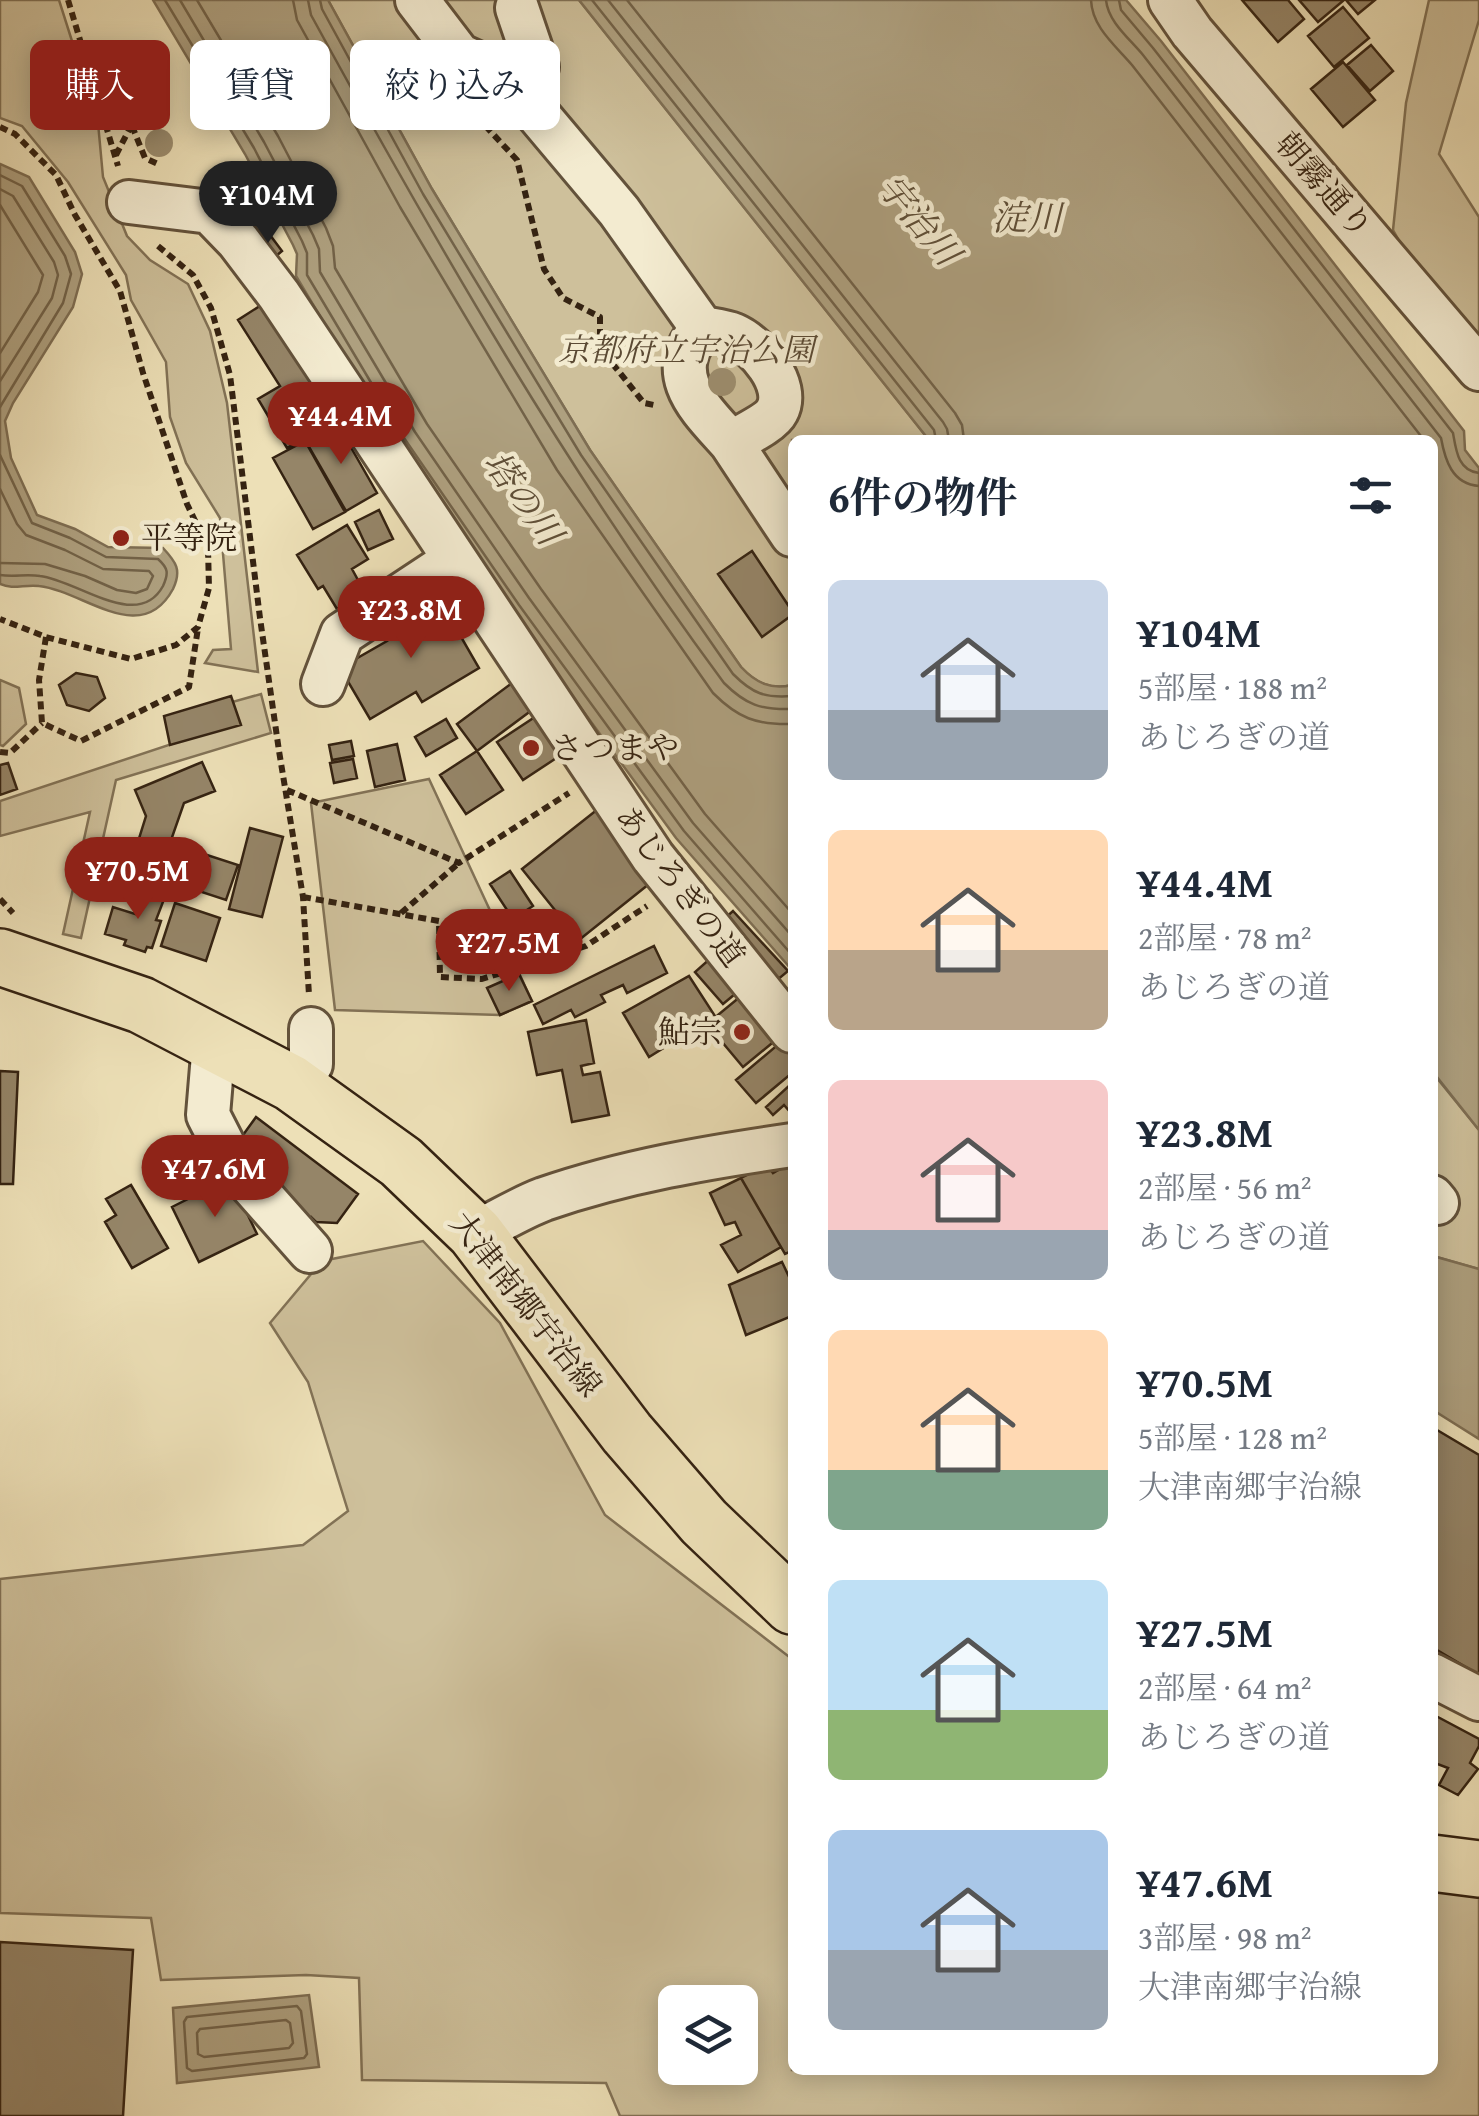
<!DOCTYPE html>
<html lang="ja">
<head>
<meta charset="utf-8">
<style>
	body { margin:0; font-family:"Gentium Book Plus","Noto Serif JP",serif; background:#f2f2f3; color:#1f2937; height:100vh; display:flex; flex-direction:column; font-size:38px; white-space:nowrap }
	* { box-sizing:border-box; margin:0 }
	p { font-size:32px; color:#747a83 }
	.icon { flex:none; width:55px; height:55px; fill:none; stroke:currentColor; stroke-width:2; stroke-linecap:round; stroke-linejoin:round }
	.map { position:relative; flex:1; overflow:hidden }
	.sheet { position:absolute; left:788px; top:435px; width:650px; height:1640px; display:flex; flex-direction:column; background:#fff; border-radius:15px; box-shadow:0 5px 25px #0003 }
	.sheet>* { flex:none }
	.hud { position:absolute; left:30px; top:40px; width:608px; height:90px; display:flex; gap:20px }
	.controls { position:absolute; left:658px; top:1985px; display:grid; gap:20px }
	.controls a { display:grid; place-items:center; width:100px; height:100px; border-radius:15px; background:#fff; box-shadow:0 5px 25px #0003; font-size:50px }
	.price { position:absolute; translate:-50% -85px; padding:0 22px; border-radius:35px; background:#8f2418; color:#fff; font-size:32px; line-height:65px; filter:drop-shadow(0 2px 5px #0008) }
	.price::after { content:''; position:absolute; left:50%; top:60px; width:30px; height:22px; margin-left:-15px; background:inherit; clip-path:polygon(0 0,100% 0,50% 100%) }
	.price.selected { background:#222; color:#fff }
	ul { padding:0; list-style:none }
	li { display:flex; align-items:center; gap:30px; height:250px; padding:0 40px }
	li span { display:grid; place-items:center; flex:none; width:280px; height:200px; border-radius:15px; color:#555 }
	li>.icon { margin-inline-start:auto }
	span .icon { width:120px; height:120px; fill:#fffc; stroke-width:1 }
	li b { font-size:42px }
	h2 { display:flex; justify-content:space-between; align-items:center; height:120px; padding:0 40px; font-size:42px }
	.chip { padding:0 35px; border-radius:15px; background:#fff; box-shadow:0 5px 25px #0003; font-size:35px; line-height:90px }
	.chip.selected { background:#8f2418; color:#fff }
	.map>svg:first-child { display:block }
</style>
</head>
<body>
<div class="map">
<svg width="1479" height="2116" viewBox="0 0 1479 2116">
	<rect width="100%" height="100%" fill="#ede0b7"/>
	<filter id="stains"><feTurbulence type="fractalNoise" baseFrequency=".002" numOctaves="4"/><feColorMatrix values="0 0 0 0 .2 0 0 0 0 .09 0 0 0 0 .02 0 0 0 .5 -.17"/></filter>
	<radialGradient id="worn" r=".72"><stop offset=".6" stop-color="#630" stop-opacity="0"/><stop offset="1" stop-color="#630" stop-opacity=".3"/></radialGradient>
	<path fill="#cec09b" stroke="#827256" stroke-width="2.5" fill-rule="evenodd" d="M0,0H59L98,123L103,177L127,236L150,260L188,284L210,331L227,403L258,672L205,663L213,650L231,649L220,518L186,463L170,417L166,362L131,300L126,275L68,182L22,126L0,118Z
		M328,0H579L929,440H792V685C771,690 756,683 741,667L590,450L432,189Z
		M1429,0H1479V20L1439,154L1479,217V344L1415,269L1393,230L1406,103Z
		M0,680L19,688L26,724L3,746L0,745Z
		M261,694L271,733L116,780L81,938L63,934L90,812L0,836V801L193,737L225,704Z
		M429,779L532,1001L500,1015L335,1010L311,803Z
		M1432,1072L1479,1130V1269L1433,1256Z
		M423,1241L500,1323L605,1515L792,1659V2070H1432L1433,1890L1479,1894V2116H620L606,2083L362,2080L359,1978L306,1975L161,1980L151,1918L0,1913V1579L303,1545L348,1511L308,1382L270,1323L322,1261ZM675,2002H740V2068H675Z"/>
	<path fill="#aea07f" stroke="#7e6e53" stroke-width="2.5" d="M153,0H328L432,189L590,450L741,667C756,683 771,690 792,685V970L676,838L510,611L396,444L296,276L297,254L293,245L245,154Z
		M579,0H1126L1161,41L1464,431L1465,450L1479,468V1130L1433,1072L1432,440H929Z
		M0,164L29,177L75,252L82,274L73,307L13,403L5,421L11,458L37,515L75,529L108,547L163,548C176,562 182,570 173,589C141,648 84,591 39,586C25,584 13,590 0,584Z
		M1433,1256L1479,1269V1439L1433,1410Z
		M309,1995L319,2067L177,2083L173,2008Z"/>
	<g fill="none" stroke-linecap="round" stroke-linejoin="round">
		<path stroke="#726248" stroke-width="2.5" d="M165,0L254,148L302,241L307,253V275L404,438L519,605L684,831L792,955
			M180,0L264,142L313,235L319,249L320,272L415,432L529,598L693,823L792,936
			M197,0L278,136L326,228L333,246L335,268L427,424L541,589L705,814L792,913
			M293,0L297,20L400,207L557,470L713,693C738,718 756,725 792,724
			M308,0L311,15C437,245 567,471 724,683C746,705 761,710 792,709
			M320,0L322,9L423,194L581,455L733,674C753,694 765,698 792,696
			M592,0L934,430L936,440
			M608,0L943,422L947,429L949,440
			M627,0L955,413L962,425L964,440
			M1091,0C1092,27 1115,45 1132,65L1424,440
			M1106,0C1108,22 1130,39 1143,55L1441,438C1445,460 1452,484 1479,486
			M1119,0L1121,10L1153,48L1453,433C1456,450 1458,471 1479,473
			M0,175L22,186L65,256L71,274L63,303L0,407
			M0,189L13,196L54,262L58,275L52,298L0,381
			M0,205L43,275L38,292L0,353
			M0,455L32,523L70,538L106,557L158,559C168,568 169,573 163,586C138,632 77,580 40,576C27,574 13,577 0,575
			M0,489L17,524L26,535L65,550L103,569L149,571L153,576L147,589L136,593L117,590L85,576L45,564L0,563
			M297,2006L301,2011L307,2054L304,2058L192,2071L187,2068L184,2022L187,2017Z
			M286,2020L290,2023L293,2043L289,2048L204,2057L198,2054L197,2033L200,2029Z"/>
	</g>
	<path fill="#958568" stroke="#352312" stroke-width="2.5" d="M1242,0H1288L1304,19L1278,42Z
		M1299,0H1344L1318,22Z
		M1346,0H1375L1358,14Z
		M1343,7L1369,38L1334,67L1308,36Z
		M1371,45L1393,71L1370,91L1347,65Z
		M1343,62L1375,100L1343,127L1311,89Z
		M239,196L261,218L244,235L222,212Z
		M267,231L282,251L269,262L253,241Z
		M269,300L337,419L287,448L258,399L280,386L238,320Z
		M337,423L377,493L346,511L305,440Z
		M305,441L345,512L313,529L273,458Z
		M379,510L393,539L368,550L355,522Z
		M347,525L368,559L352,569L365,593L337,609L323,586L318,589L297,555Z
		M752,551L792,611V615L762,637L718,574Z
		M438,597L479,668L422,702L416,692L370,719L340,668L387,641L381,630Z
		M76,673L97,677L105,698L89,711L67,705L59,685Z
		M512,683L532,710L477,751L457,724Z
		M231,696L241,725L170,745L164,716Z
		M538,715L564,753L523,780L497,742Z
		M446,719L457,738L426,756L415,737Z
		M351,741L354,756L332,760L329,745Z
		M397,744L405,780L375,787L367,751Z
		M477,751L503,790L466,814L440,775Z
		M353,759L357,778L334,783L330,763Z
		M202,762L215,791L184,803L155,886L127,877L146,816L135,790Z
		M8,763L17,789L0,795V765Z
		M598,809L654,880L579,940L522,869Z
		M250,828L283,837L262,917L229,909Z
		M170,843L238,865L226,900L159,878Z
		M510,871L533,906L513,919L490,884Z
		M144,887L166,894L156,920L161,921L152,948L147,947L145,952L124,945L126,940L105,934L113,907L135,914Z
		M175,903L220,918L206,961L161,946Z
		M733,911L788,971L770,986L715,927Z
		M654,946L667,973L627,993L623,985L601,995L605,1002L575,1017L571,1010L543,1024L534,1005Z
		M712,957L741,989L723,1004L695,972Z
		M519,974L532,1001L500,1015L487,988Z
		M689,976L715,1016L649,1057L623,1013Z
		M741,996L777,1039L743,1067L707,1024Z
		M586,1020L594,1063L581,1066L583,1075L600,1072L609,1115L572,1122L562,1070L537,1075L528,1032Z
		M787,1037L792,1044V1073L756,1103L736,1080Z
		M0,1071L18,1072L13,1184H0Z
		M792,1083V1111L791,1113L784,1105L773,1115L766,1107Z
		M256,1117L358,1194L337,1223L316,1222L311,1217L302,1225L258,1161L262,1151L243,1135Z
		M792,1162V1251L785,1254L741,1178L767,1165L773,1173Z
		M230,1178L257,1234L199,1262L172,1207Z
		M741,1178L781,1247L738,1272L721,1245L741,1235L735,1222L725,1225L710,1193Z
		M131,1185L168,1248L132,1268L105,1222L116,1215L106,1199Z
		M782,1262L792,1283V1316L746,1335L729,1285Z
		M1432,1427L1479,1455V1675L1432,1647Z
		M1436,1716L1479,1739V1746L1470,1763L1478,1769L1458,1795L1439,1785L1448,1768L1432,1762V1721Z
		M0,1942L133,1950L123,2116H0Z"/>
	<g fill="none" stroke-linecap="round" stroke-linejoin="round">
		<g stroke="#63523b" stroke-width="48">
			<path id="minor" d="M417,0L459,55L503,75L513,85L619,211L702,328C712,330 724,331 734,335C757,345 791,385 777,411C771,423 742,436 731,443L792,535
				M1170,0L1192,32L1479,369
				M513,85L537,67L517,8
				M129,202L210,212L238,241L279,295L653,857L792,1031
				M702,328C662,375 700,408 731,443
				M323,684L342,634L454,560
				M214,1043L208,1115L233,1164L310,1251
				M291,1083L311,1064V1029
				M1432,1197L1437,1203
				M475,1233C498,1222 520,1208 544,1199C625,1171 709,1157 792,1145
				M1432,1675L1479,1699"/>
		</g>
		<g stroke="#352312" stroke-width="60">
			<path id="major" d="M0,957L141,1005L214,1043L291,1083L401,1162L475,1233L627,1433L704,1522L792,1606
				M1432,1863L1479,1869"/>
		</g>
		<path stroke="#352312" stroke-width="6" stroke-dasharray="8 5" stroke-linecap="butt" d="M68,0L118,166
			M92,79L111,87L132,126L145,158L160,165
			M470,105L480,120L517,160L544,269L563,298L600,317V348L644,403L654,405
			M0,127L15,134L56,175L75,215L120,291L143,373L187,504L208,548L209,588L198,627L176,645L131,659L46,637L0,619
			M116,155L131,126
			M158,246L193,275L211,308L230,375L260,618L279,751L303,897L309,995
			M46,637L39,680L42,723L81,741L189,687L198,628
			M0,752L10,753L42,723
			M287,790L459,863L569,793
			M303,897L439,921L440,977L482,979L586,946L647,906
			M0,899L13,913
			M401,913L459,863"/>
		<use href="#minor" stroke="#f3ebd0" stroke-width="42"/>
		<use href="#major" stroke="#ede0b7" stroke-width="55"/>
	</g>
	<g fill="#9d8e6f">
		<circle cx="159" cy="143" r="14"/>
		<circle cx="722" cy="382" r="14"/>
	</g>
	<g fill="#8f2418" stroke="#f3ebd0" stroke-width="4">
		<circle cx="121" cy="538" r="10"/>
		<circle cx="531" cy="748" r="10"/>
		<circle cx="742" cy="1032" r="10"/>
	</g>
	<g text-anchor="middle" stroke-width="9" stroke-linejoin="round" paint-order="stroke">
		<g font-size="32" fill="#352312" stroke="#f3ebd0">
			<text transform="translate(1324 185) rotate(49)" y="11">朝霧通り</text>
			<text transform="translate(680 886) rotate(53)" y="11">あじろぎの道</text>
			<text transform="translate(526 1304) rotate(52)" y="11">大津南郷宇治線</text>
		</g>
		<g font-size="32" font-style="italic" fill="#5b4a34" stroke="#f3ebd0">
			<text x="686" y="361">京都府立宇治公園</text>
		</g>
		<g font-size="32" fill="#352312" stroke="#f3ebd0" text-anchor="start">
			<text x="141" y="549">平等院</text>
			<text x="551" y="759">さつまや</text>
			<text x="722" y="1043" text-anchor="end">鮎宗</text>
		</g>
		<g font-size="35" font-style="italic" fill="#5f4f38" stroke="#f3ebd0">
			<text x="1027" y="230">淀川</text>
			<text transform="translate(919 220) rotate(50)" y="12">宇治川</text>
			<text transform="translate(523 498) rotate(54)" y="12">塔の川</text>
		</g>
	</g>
	<rect width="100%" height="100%" filter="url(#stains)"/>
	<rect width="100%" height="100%" fill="url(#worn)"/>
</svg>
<div class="controls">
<a><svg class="icon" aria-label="layers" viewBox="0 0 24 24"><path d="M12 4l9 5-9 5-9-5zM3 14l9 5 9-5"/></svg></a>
</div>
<b class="price selected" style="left:268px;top:246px">¥104M</b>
<b class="price" style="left:341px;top:467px">¥44.4M</b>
<b class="price" style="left:411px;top:661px">¥23.8M</b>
<b class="price" style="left:138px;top:922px">¥70.5M</b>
<b class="price" style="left:509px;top:994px">¥27.5M</b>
<b class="price" style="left:215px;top:1220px">¥47.6M</b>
<div class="hud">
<a class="chip selected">購入</a>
<a class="chip">賃貸</a>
<a class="chip">絞り込み</a>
</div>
<section class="sheet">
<h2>6件の物件<svg class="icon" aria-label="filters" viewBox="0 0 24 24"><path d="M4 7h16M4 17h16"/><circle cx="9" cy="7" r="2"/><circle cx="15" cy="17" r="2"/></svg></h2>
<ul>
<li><span style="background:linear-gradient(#c9d6e8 65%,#9aa5b1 0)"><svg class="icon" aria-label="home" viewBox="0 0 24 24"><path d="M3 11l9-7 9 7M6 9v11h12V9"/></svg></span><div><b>¥104M</b><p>5部屋 · 188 m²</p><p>あじろぎの道</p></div></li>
<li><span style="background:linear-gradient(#ffd9b3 60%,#b9a48a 0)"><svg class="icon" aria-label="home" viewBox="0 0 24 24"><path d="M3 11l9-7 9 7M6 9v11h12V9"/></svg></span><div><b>¥44.4M</b><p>2部屋 · 78 m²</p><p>あじろぎの道</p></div></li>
<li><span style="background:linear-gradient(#f6c9c9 75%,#9aa5b1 0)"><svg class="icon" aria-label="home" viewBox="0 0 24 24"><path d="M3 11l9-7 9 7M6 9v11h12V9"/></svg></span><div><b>¥23.8M</b><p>2部屋 · 56 m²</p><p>あじろぎの道</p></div></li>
<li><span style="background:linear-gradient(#ffd9b3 70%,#7fa58c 0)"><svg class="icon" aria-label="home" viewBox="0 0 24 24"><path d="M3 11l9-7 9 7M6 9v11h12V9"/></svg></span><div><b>¥70.5M</b><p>5部屋 · 128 m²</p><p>大津南郷宇治線</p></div></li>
<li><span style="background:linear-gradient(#bfe0f5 65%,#8fb573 0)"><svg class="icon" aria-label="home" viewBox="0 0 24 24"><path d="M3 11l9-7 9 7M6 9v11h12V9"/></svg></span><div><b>¥27.5M</b><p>2部屋 · 64 m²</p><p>あじろぎの道</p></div></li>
<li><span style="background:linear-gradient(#a9c7e8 60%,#9aa5b1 0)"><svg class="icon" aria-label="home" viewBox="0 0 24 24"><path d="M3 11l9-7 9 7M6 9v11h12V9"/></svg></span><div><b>¥47.6M</b><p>3部屋 · 98 m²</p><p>大津南郷宇治線</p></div></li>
</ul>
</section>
</div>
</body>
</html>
